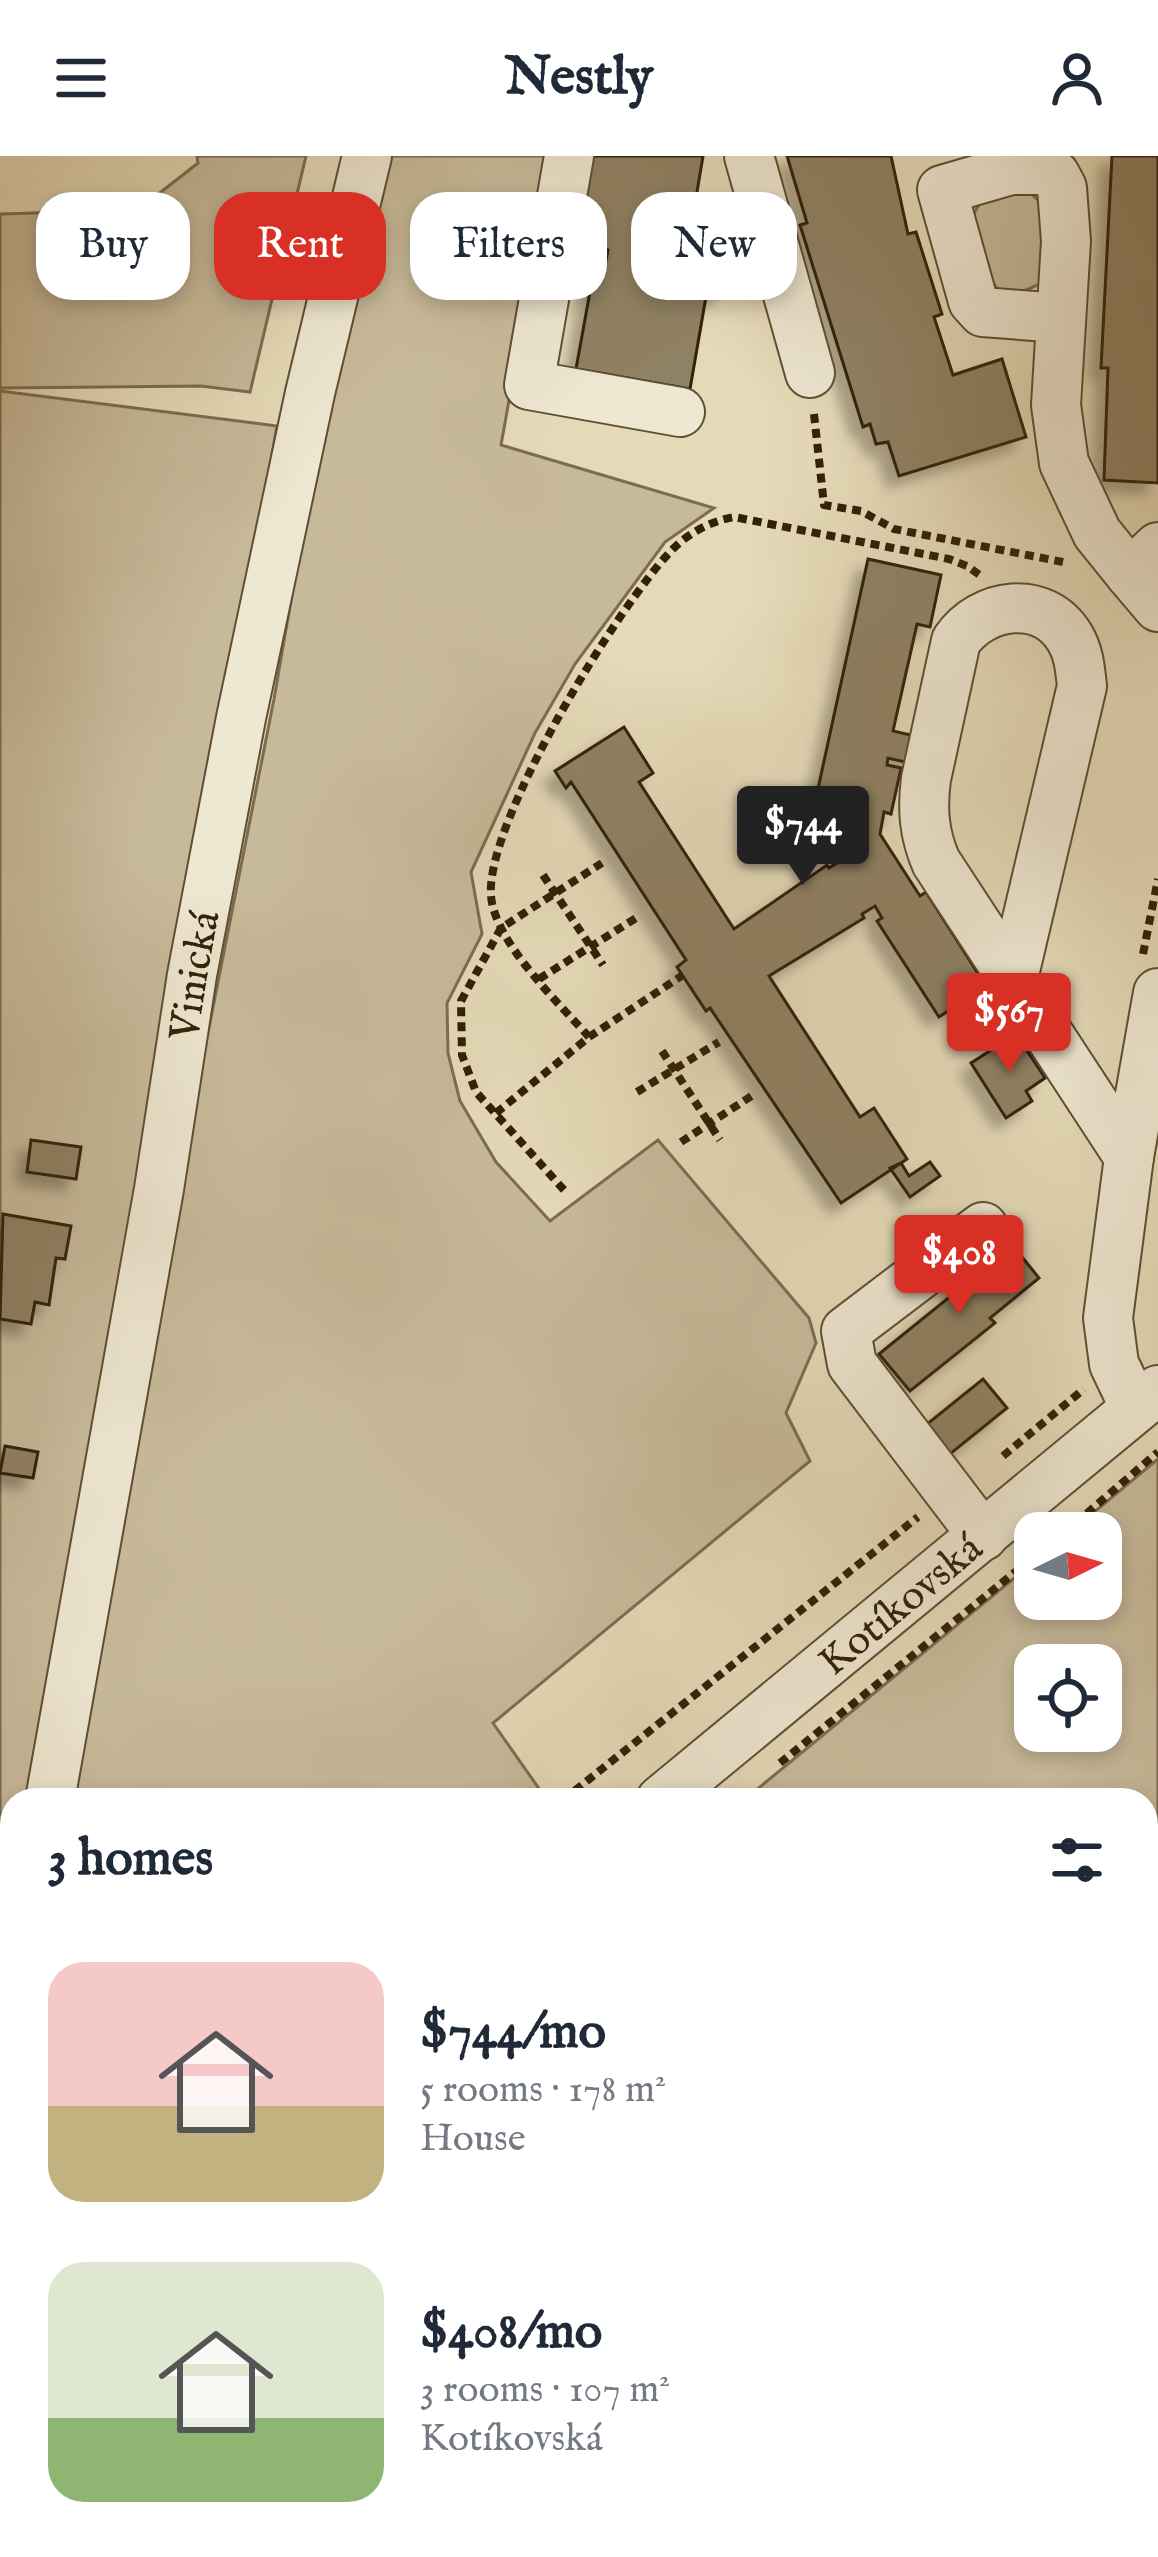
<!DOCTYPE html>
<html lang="en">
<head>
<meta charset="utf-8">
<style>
	body { margin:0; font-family:"IM FELL English",serif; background:#f2f2f3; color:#1f2937; height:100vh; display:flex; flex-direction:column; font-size:45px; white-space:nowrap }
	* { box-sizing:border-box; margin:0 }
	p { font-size:39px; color:#747a83 }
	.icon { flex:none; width:66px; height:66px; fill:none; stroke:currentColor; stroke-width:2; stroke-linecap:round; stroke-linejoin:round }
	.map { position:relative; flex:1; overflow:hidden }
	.drawer { position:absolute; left:0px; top:1632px; width:1158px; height:771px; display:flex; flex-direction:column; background:#fff; border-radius:36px 36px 0 0; box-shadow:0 6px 18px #0003 }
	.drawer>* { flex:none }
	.guide { position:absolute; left:36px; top:36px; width:1086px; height:108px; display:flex; gap:24px }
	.needle { width:78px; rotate:85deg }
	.controls { position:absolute; left:1014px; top:1356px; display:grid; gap:24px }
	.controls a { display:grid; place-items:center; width:108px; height:108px; border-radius:24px; background:#fff; box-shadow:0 6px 18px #0003; font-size:60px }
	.price { position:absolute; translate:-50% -102px; padding:0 27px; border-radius:12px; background:#d93025; color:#fff; font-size:39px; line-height:78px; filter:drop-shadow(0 3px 6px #0008) }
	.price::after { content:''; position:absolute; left:50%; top:72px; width:36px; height:27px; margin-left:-18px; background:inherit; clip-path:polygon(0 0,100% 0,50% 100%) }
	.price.selected { background:#222; color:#fff }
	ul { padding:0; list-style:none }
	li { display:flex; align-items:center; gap:36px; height:300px; padding:0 48px }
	li span { display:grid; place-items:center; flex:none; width:336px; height:240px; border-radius:36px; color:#555 }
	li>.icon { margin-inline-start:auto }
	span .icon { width:144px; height:144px; fill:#fffc; stroke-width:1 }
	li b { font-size:51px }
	h2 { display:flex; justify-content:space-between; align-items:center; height:144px; padding:0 48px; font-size:51px }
	.pill { padding:0 42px; border-radius:36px; background:#fff; box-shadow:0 6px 18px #0003; font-size:42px; line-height:108px }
	.pill.selected { background:#d93025; color:#fff }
	header { display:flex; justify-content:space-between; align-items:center; height:156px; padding:0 48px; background:#fff; font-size:54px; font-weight:700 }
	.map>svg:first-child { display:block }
</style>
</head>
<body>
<header><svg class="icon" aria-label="menu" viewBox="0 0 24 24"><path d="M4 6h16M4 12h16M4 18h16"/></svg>Nestly<svg class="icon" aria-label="person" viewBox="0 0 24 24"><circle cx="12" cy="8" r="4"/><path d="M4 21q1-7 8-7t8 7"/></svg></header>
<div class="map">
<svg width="1158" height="2401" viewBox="0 0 1158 2401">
	<defs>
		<filter id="shadow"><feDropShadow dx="-11" dy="11" stdDeviation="6" flood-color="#0004"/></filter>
	</defs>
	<rect width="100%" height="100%" fill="#e5dab8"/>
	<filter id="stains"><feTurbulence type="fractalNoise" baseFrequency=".00167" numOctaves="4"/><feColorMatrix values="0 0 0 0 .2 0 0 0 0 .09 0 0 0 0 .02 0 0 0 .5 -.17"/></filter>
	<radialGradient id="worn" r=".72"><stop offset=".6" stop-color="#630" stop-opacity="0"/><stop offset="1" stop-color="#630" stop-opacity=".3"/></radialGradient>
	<path fill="#c7ba9a" stroke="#7c6d50" stroke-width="3" fill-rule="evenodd" d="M197,0H306L250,236L201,230L0,232V58L138,54L198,7Z
		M387,0H553L501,289L714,352L665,386L575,508L535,577L471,716L482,778L447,847L448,897L460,945L496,1006L550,1065L658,984L809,1162L816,1187L786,1257L810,1305L493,1567L547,1644H72L165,1094L274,543L322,265Z
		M1014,30C1064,48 1048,82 1045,126L1019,137L998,134C971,93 950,45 1014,30Z
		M0,235L277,270L39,1644H12V1799L0,1868Z
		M1158,1303V1692L1146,1724V1644H744L1035,1405V1443H1101V1377H1069ZM1035,1509H1101V1575H1035Z
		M1158,2326V2401H958L981,2391H1146V2331Z"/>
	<path fill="#8f8163" stroke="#322007" stroke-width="3" filter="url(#shadow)" d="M587,0H703L693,60L716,74L734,69L722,137L707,135L690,233L576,213L595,108L605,110L608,94L572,88Z
		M787,0H891L908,78L916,76L942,158L934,161L953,219L1002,203L1026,281L899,320L888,286L876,288L870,268L863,271L800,69L807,67Z
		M1112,0H1158V327L1104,324L1108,212H1101Z
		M868,403L941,419L930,471L917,468L893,575L923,582L918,609L888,602L887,609L901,612L891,658L884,656L880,678L920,740L926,736L986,830L939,861L877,765L882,762L875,750L862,758L864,762L769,820L860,961L874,952L907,1003L841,1047L710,852L706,855L677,811L686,804L571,626L566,632L555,615L624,571L653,617L639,626L734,773L827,709L829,712L846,701L845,649L816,642Z
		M1016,878L1045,922L1026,935L1032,945L1006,962L971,907Z
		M31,984L81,991L76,1023L27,1016Z
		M930,1006L940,1020L910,1041L890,1012L901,1007L909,1020Z
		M3,1058L71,1070L65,1103L56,1102L49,1149L35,1146L31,1168L0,1163Z
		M1010,1086L1039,1122L990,1162L995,1167L910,1235L879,1198L962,1131L959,1127Z
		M983,1223L1007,1252L950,1298L926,1269Z
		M5,1290L38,1296L33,1322L0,1317Z
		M1158,1922V1999L1154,2001L1146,1984V1927Z
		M6,2347L12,2361V2391H25L29,2401H0V2349Z
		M1103,2391V2401H1009V2395L1003,2392Z"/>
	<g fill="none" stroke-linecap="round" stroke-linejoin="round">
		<g stroke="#5f4e33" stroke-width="52">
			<g id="minor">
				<path d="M569,0L529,229L680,256"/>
				<path d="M749,0L810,217"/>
				<path d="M1059,162L983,156L973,145L942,34L1011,14H1042L1055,19L1062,32L1066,85L1056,249L1064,307L1097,377L1130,418L1158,391"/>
				<path d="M1130,418L1158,451"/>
				<path d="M1013,823L1082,530C1080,513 1079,497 1070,482C1043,437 982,447 956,485L926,623C922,653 924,678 936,706L1129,1001"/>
				<path d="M1135,1252L1114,1208L1108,1162L1129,1001L1158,837"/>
				<path d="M983,1380L852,1208L846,1175L983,1071"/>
				<path id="s1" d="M50,1644L159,1033L192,819L241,562L310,237L367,0"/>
				<path id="s2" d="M661,1644L1158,1234"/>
				<path d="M0,1938L12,1866"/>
				<path d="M0,2082L12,2111"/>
				<path d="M1146,2172L1158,2167"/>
				<path d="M619,2401L642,2391"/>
			</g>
		</g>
		<g stroke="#322007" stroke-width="64">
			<path id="major" d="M1146,2108L1158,2103
				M1146,2237L1158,2232
				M473,2401L496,2391
				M767,2401L790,2391"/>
		</g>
		<path stroke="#322007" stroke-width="8" stroke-dasharray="9 6" stroke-linecap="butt" d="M814,258L824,349L861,355L894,373L1063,406
			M543,719L603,809
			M1143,798L1158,723
			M539,823L636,762
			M589,881C559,847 495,787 491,740C485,666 618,450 671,395C688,377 711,365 734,361L949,403L967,410L981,420
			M662,895L720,984
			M637,936L719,886
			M496,957L589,881L683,819
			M681,986L753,939
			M564,1034L476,936L462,899L461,845L501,772L602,707
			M1003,1300L1084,1233
			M1064,1377L1158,1296
			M780,1607L1035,1400
			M563,1644L918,1361
			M1146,2047L1158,2042
			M0,2177L12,2167
			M325,2401L348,2391
			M548,2401L570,2391
			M932,2401L954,2391"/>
		<use href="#minor" stroke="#eee7d1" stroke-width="48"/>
		<use href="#major" stroke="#e5dab8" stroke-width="60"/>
		<path stroke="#322007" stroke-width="3" d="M1146,2162L1158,2157
			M1146,2183L1158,2178
			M598,2401L622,2391
			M644,2401L667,2391"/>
	</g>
	<g text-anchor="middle" stroke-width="9" stroke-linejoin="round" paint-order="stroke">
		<g font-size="42" fill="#322007" stroke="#eee7d1">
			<text dy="15" stroke="none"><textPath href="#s1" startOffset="837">Vinická</textPath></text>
			<text dy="15" stroke="none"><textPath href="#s2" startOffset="309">Kotíkovská</textPath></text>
		</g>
	</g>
	<rect width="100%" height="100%" filter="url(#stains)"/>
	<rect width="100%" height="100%" fill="url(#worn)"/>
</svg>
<div class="controls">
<a><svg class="needle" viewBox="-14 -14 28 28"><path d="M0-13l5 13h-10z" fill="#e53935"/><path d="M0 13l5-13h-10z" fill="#747a83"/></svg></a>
<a><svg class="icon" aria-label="locate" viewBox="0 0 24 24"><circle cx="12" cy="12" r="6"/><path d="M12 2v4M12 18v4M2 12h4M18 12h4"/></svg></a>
</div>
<b class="price selected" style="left:803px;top:732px">$744</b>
<b class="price" style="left:1009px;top:919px">$567</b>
<b class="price" style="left:959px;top:1161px">$408</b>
<div class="guide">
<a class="pill">Buy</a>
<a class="pill selected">Rent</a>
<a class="pill">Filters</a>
<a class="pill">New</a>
</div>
<section class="drawer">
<h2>3 homes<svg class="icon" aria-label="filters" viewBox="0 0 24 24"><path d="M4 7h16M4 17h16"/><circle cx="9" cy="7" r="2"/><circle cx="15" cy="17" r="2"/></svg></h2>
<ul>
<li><span style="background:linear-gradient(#f6c9c9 60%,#c2b280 0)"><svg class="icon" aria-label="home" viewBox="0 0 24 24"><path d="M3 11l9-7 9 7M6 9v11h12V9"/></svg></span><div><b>$744/mo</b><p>5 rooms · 178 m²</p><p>House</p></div></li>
<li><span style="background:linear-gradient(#dfe7d0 65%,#8fb573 0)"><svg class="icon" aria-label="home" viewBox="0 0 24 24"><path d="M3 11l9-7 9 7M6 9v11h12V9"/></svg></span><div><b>$408/mo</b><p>3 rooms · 107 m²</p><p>Kotíkovská</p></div></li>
</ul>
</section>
</div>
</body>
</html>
